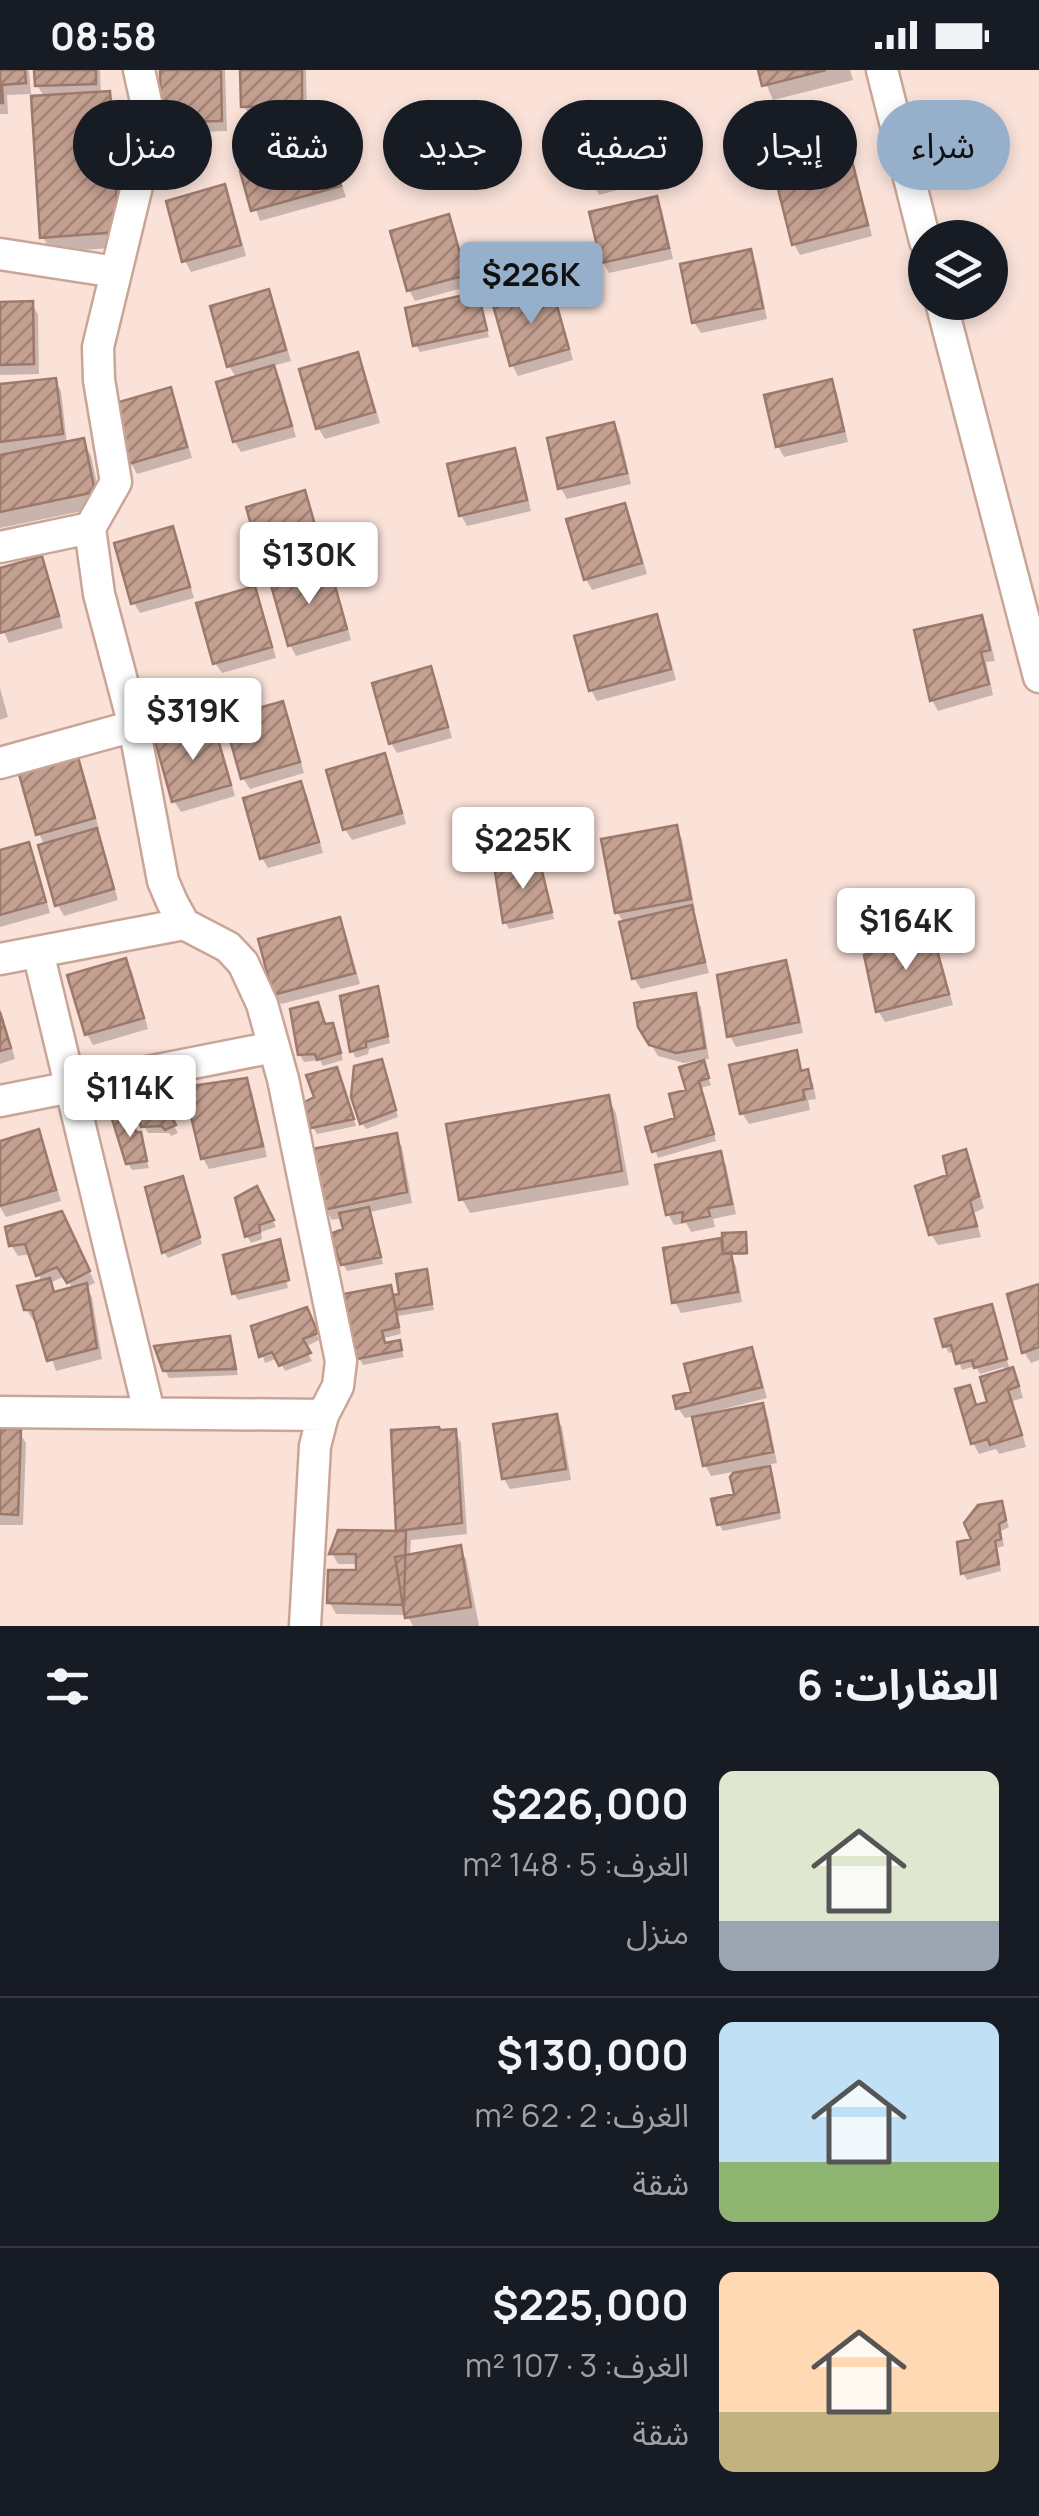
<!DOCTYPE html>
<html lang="ar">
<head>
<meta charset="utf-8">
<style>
	body { margin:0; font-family:Manrope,"Noto Sans Arabic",sans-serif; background:#242831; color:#f1f3f6; direction:rtl; height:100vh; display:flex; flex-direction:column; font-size:38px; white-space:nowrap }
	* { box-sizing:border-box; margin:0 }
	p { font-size:32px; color:#9ea1a6 }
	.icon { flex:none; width:55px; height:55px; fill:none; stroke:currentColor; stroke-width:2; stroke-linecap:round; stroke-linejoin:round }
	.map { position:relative; height:1556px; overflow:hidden; direction:ltr }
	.details { display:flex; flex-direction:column; background:#171b24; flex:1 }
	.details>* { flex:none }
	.banner { position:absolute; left:30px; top:30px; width:980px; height:90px; direction:rtl; display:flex; gap:20px }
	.controls { position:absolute; left:908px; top:150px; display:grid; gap:20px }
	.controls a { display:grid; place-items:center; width:100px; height:100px; border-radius:50%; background:#171b24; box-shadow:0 5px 15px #0003; font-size:50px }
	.price { position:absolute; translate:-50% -85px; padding:0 22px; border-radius:10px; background:#fff; color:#222; font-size:32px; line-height:65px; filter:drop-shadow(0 2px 5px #0008) }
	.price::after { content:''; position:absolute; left:50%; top:60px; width:30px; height:22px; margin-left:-15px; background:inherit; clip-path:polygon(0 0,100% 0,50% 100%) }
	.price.selected { background:#96b0cb; color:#111 }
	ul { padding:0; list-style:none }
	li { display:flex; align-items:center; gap:30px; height:250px; padding:0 40px }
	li+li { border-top:2px solid #363941 }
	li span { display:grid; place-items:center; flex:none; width:280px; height:200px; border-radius:15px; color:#555 }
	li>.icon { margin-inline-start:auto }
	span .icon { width:120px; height:120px; fill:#fffc; stroke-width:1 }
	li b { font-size:42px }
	h2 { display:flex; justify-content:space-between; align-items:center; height:120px; padding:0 40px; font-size:42px }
	.pill { padding:0 35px; border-radius:45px; background:#171b24; box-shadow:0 5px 15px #0003; font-size:35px; line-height:90px }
	.pill.selected { background:#96b0cb; color:#111 }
	.status { display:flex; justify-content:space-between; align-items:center; height:70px; padding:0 50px; background:#171b24; direction:ltr }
	.status svg { height:28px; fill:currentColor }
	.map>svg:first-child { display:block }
</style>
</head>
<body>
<div class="status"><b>08:58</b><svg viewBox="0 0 49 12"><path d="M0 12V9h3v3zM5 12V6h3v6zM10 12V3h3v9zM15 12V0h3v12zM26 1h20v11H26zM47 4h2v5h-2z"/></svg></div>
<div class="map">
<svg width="1039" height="1556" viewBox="0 0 1039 1556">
	<defs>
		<pattern id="building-hatch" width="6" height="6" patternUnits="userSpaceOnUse" patternTransform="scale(2.5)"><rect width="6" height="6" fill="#c4a091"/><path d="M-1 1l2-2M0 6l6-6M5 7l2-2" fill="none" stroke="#a08276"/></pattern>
	</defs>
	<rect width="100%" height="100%" fill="#fae2d9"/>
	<path fill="#0003" fill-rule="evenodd" d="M0,0H29L31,24L7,25L8,44H0Z
		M37,0H100L101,24H109L118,38L126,177L51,182L43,167L45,28L37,15Z
		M162,0H225L227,61L170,63L164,52Z
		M243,0H306L307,45L250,47L244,36Z
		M760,0H850L853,10L773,30Z
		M632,41L639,52L654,110L599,125L593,114Z
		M329,78L346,127L260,151L243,102Z
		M846,78L853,89L872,166L800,185L794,174Z
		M223,117L230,128L246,186L191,202L185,191Z
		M656,129L662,140L673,189L609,203L603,192Z
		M448,147L454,158L470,216L415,231L409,220Z
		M750,182L756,193L767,249L701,263L694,252Z
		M551,221L557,232L573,290L518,306L512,295Z
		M268,222L274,233L291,291L272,296L280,309L296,367L241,382L235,372L219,314L237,309L229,296Z
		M477,224L489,267L420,282L416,275Z
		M31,233L38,244L39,304L0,305V234Z
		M357,285L363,296L380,353L325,369L318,358Z
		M55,310L61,321L67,374L83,371L91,386L102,437L0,458V388L4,387L0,383V317Z
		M831,312L837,323L848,372L784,387L778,376Z
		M169,320L176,331L192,388L137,404L131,393Z
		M613,354L620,365L631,414L567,429L561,418Z
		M513,381L520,392L531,441L467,456L461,445Z
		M303,423L310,434L326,491L271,507L265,496Z
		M624,435L630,446L647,504L592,520L586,509Z
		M172,459L178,470L194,528L140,543L134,533Z
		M41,489L47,500L63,558L9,573L0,554V501Z
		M329,501L335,512L351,570L296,586L290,575Z
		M254,519L260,530L276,588L222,603L215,593Z
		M655,547L662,558L676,610L597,631L591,620Z
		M980,547L987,558L995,591L986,592L993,625L938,641L932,630Z
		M429,599L436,610L452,668L397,683L391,673Z
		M0,618L8,647L0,650Z
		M282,634L288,645L304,703L250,719L243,708Z
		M213,658L219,668L235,726L181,742L174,731Z
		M384,686L390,697L406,754L352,770L345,759Z
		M77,690L83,701L99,759L95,760L102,772L118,830L64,846L58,835L45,776L39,764Z
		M300,714L307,725L323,783L268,798L262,788Z
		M676,758L682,769L695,840H692L709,903L641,919L634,908L624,853L617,842Z
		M28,774L34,785L50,843L0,857V782Z
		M538,792L554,849L509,859L505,852Z
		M339,850L345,861L360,914L281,934L275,924Z
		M931,865L937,875L953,935L885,952L878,941Z
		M125,891L132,901L148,959L93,975L87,964Z
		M785,893L791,904L803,963L736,977L730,966Z
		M377,919L390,973L369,979L368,984L356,988L352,981Z
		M695,926L701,937L709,989L701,990L711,1015L701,1018L716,1071L658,1088L648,1059L678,1050L699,994V990L684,993L658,986L640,956Z
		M0,938L15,989L0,994Z
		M325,956L335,962L343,990L323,996L320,990L304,992L300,985Z
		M795,983L804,1003L813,1013L816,1029L808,1030L810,1040L749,1054L742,1043Z
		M381,991L398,1047L366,1059L362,1053Z
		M340,1007L356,1056L317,1064L313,1057Z
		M245,1011L252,1022L267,1087L209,1099L203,1088Z
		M608,1028L616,1043L629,1115L470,1143L462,1129Z
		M161,1032L178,1063L171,1066L169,1063H148L144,1056Z
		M38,1062L44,1073L61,1131L6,1147L0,1137V1073Z
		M139,1065L149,1098L132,1100L128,1093Z
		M396,1066L402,1077L412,1133L370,1142L383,1194L347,1201L343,1194L346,1160L343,1148L332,1150L326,1140L315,1081Z
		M965,1082L971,1093L984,1138L974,1143L981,1167L938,1175L931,1164L950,1106Z
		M720,1084L726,1095L736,1144L713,1149L715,1157L691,1162L686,1153L674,1155L668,1144Z
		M182,1109L202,1174L168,1188L164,1182Z
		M256,1120L276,1157L261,1162L262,1169L251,1173L247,1166Z
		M67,1155L95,1213L86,1217L92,1227L102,1289L56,1301L38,1250H33L26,1239L42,1213L31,1184L18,1186L11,1175ZM65,1206L73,1219L56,1224L50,1213Z
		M745,1165L747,1185H730L736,1196L742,1232L681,1243L675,1232L719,1171L725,1181Z
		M279,1176L288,1218L238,1230L234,1223Z
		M425,1201L434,1240L398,1246L401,1264L384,1268L386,1276L399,1273L404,1287L363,1295L359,1288L390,1218L394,1227L402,1226Z
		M1039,1217V1290L1031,1293L1024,1282Z
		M991,1237L1010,1300L1018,1310L1023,1328L1013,1331L1026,1377L999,1384L996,1379L979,1384L973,1373L969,1318L977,1337L990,1333L1005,1302L1004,1297L980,1304L976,1296L962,1300L955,1281L949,1283L945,1276Z
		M309,1247L319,1270L305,1277L312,1291L285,1301L278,1288L265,1293L254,1258Z
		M228,1268L238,1305L169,1308L165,1300Z
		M751,1280L757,1291L767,1328L716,1341L717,1345L762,1336L768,1347L777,1393L767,1395L773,1405L781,1449L723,1461L719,1454L737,1426L733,1408L738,1401L711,1406L705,1395L695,1346L685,1348L678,1338Z
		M556,1346L562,1357L571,1410L510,1419L504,1409Z
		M0,1362H19L26,1373L23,1455H0Z
		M394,1362H455L461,1373L467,1464L411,1470L410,1487L459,1478L466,1489L479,1556H413L407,1545L336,1544L330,1533L358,1503V1494H338L332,1483L398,1464Z
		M1001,1434L1009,1457L1001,1461L1004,1476L997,1478L1001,1501L967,1510L963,1503L975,1471Z"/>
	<path fill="url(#building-hatch)" stroke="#9c796b" stroke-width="2.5" d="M0,0H25L26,13L2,15L3,33H0Z
		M34,0H96V14L35,16Z
		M160,0H221L222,51L161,52Z
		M240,0H302V35L241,37Z
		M758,0H826L762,16Z
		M110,21L119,162L40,168L31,26Z
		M634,38L650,99L590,115L574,54Z
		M330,75L341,116L251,141L240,101Z
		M848,75L868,155L792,175L772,95Z
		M225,114L241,175L182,192L166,131Z
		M657,126L669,178L601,193L589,142Z
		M449,144L466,205L407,221L390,161Z
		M751,179L763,238L692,253L680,194Z
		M552,218L569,279L510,296L493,235Z
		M269,219L286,280L227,297L210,236Z
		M478,222L487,260L413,276L405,238Z
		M33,231L34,294L0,295V232Z
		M358,282L375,342L316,359L299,299Z
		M274,295L292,356L233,372L216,312Z
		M56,308L63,364L0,372V314Z
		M832,309L844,361L776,377L764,325Z
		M171,317L187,377L129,394L112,334Z
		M614,352L627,403L558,419L547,368Z
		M84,368L95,422L0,442V385Z
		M515,378L527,430L459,446L447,394Z
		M305,420L322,480L263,497L246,437Z
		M625,433L642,493L584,510L566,449Z
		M173,456L190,517L131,534L114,473Z
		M42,486L59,546L0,563V498Z
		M330,498L347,559L288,576L271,515Z
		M255,516L272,577L213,594L196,533Z
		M657,544L671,599L589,621L574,566Z
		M982,545L990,580L981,582L989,614L930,631L914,560Z
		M431,596L448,657L389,674L372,613Z
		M283,631L300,692L241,709L224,648Z
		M214,655L231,715L172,732L155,671Z
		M385,683L402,743L343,760L326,700Z
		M78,687L95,748L36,765L19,704Z
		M301,711L319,772L260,789L243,728Z
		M677,755L691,829L615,843L601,769Z
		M97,758L114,819L55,836L38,775Z
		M29,772L46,832L0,845V780Z
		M539,789L552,842L503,853L495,802Z
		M692,835L705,892L632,909L619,852Z
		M340,847L355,903L273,925L258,869Z
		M932,862L949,924L876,942L864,885Z
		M126,888L144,948L85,965L67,905Z
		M786,890L799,952L727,967L717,905Z
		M378,916L388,966L366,972V977L350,982L340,926Z
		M696,923L705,978L676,983L649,975L638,957L634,933Z
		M318,932L325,954L333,953L341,983L317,990L315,984L298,985L290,939Z
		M0,942L11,978L0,981Z
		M797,980L801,1001L808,999L812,1018L803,1020L805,1029L740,1044L729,995Z
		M382,989L396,1040L360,1054L351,1027L354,996Z
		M704,990L709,1008L699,1011L714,1064L652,1082L645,1057L675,1048L669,1024L686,1020L679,997Z
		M337,997L354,1049L311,1058L303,1033L314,1027L306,1005Z
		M247,1008L263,1076L201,1089L184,1017Z
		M609,1025L622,1101L459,1130L446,1054Z
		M162,1029L176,1055L165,1060L162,1056L141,1057L135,1038Z
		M131,1045L136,1062H141L147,1091L126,1094L112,1049Z
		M39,1059L56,1120L0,1136V1071Z
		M397,1063L407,1122L323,1140L312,1079Z
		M966,1079L979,1126L970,1131L977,1156L929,1165L915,1116L947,1105L943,1086Z
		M721,1081L732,1134L708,1138L710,1146L682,1152L683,1142L666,1145L655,1095Z
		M183,1106L200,1167L162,1183L145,1117Z
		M257,1116L274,1150L259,1155L260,1162L245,1167L235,1128Z
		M369,1137L381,1187L341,1195L330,1164L343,1159L339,1143Z
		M62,1141L90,1201L67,1213L57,1197L36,1206L25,1174L9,1176L5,1157Z
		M746,1162L747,1183L723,1184L722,1163Z
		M721,1168L723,1184L731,1182L738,1222L672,1233L663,1178Z
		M280,1169L289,1210L232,1224L223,1185Z
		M427,1199L432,1234L396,1240L393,1225L399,1224L396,1204Z
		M50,1208L54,1222L87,1213L97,1278L47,1291L32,1240H24L17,1216Z
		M1039,1214V1277L1022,1283L1007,1224Z
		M391,1215L399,1257L382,1261L385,1273L400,1270L402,1280L357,1289L344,1224Z
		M992,1234L1007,1289L974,1298L972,1290L956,1294L951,1275L943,1277L935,1249Z
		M307,1237L318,1263L303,1269L311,1283L279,1296L272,1282L259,1287L251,1256Z
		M230,1266L236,1299L163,1301L154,1276Z
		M752,1277L762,1317L676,1339L673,1326L691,1322L684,1294Z
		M1013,1297L1019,1316L1008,1320L1022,1365L990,1375L988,1369L971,1374L955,1319L970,1315L976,1335L987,1332L980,1307Z
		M763,1333L773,1382L703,1396L692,1347Z
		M557,1344L566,1399L502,1409L493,1354Z
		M439,1357L440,1360L456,1359L462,1453L396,1461L391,1360Z
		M0,1359H21L18,1445L0,1444Z
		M770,1396L779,1442L717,1455L711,1429L734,1424L730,1407L733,1403Z
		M1002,1431L1006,1450L999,1454L1001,1469L995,1471L999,1494L961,1504L957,1472L971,1469L964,1453L978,1435Z
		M338,1460L406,1461L404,1535L327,1533L328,1500H356V1484H329Z
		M461,1475L471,1537L405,1548L395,1487Z"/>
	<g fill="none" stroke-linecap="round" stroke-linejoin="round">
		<g stroke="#caa597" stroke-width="35">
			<path id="minor" d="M882,0L925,171
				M0,184L116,202
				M941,232L1039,607
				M0,477L90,458
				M134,656L163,811L172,832L184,854L228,877L243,893L262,934L283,1009L341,1291L338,1316L323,1345
				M0,693L134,656L99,524L90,458L116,412L99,310L98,277L145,83L147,36L139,0
				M38,882L149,1342
				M0,889L184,854
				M0,1031L274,977
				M0,1342L323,1345L315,1376L305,1556"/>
		</g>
		<use href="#minor" stroke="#fff" stroke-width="30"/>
	</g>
</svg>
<div class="controls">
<a><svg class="icon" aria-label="layers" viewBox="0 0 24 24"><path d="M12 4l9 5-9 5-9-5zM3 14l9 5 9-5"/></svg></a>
</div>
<b class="price selected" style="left:531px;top:257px">$226K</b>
<b class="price" style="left:309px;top:537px">$130K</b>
<b class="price" style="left:193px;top:693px">$319K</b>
<b class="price" style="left:523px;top:822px">$225K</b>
<b class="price" style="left:906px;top:903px">$164K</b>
<b class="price" style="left:130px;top:1070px">$114K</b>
<div class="banner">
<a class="pill selected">شراء</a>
<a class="pill">إيجار</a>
<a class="pill">تصفية</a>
<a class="pill">جديد</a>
<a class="pill">شقة</a>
<a class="pill">منزل</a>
</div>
</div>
<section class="details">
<h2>العقارات: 6<svg class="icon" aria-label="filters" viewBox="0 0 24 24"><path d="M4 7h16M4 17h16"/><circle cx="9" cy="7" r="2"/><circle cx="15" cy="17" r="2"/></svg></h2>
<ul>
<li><span style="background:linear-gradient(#dfe7d0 75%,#9aa5b1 0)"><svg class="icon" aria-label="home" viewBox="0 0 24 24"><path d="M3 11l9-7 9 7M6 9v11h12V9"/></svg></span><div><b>$226,000</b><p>الغرف: 5 · 148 m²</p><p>منزل</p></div></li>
<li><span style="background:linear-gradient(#bfe0f5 70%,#8fb573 0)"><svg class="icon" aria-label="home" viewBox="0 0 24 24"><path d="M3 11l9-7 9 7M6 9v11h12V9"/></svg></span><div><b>$130,000</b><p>الغرف: 2 · 62 m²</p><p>شقة</p></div></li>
<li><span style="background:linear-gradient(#ffd9b3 70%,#c2b280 0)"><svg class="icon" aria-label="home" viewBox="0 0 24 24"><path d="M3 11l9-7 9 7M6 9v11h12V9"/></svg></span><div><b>$225,000</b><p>الغرف: 3 · 107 m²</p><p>شقة</p></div></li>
</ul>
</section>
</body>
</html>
